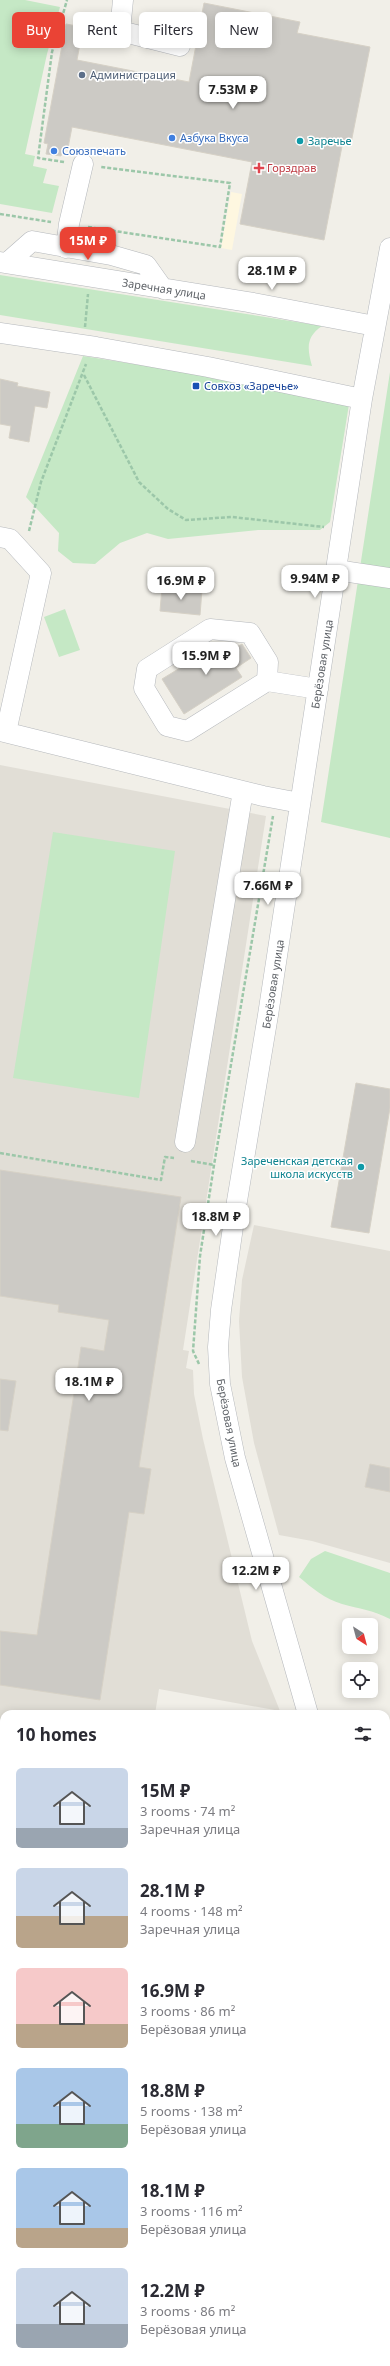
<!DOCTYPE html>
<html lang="en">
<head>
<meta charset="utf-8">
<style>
	body { margin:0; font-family:"Noto Sans",sans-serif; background:#f2f2f3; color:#2b2b33; height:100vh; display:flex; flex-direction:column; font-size:15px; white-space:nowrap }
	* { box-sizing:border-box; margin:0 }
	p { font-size:13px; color:#7c7c81 }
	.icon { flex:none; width:22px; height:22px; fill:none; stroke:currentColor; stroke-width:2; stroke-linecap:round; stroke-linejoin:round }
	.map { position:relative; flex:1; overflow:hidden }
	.panel { position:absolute; left:0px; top:1710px; width:390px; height:656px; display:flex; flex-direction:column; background:#fff; border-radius:12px 12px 0 0; box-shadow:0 2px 10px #0003 }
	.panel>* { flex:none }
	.guide { position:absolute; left:12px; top:12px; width:366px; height:36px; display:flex; gap:8px }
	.needle { width:26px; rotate:144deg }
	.buttons { position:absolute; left:342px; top:1618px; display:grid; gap:8px }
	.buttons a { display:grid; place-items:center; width:36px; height:36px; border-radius:6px; background:#fff; box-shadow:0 2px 10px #0003; font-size:20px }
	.price { position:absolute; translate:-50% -34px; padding:0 9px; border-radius:8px; background:#fff; color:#222; font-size:13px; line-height:26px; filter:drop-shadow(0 1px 2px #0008) }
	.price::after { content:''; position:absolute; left:50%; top:24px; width:12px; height:9px; margin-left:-6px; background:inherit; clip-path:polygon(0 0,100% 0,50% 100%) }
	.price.selected { background:#ea4335; color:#fff }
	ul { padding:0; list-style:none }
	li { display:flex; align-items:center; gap:12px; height:100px; padding:0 16px }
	li span { display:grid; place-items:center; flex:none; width:112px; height:80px; border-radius:6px; color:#555 }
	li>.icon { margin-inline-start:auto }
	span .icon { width:48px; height:48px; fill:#fffc; stroke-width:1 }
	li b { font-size:17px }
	h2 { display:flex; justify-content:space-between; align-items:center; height:48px; padding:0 16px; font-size:17px }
	.tag { padding:0 14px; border-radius:6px; background:#fff; box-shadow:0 2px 10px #0003; font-size:14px; line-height:36px }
	.tag.selected { background:#ea4335; color:#fff }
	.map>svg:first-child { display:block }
</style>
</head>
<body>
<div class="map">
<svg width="390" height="2366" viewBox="0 0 390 2366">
	<rect width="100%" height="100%" fill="#f1efe8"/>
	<path fill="#fef7e0" d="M231,192L242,194L232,250L221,248Z"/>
	<path fill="#e1ded6" d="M0,765L266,816L183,1350L189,1351L186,1368L193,1370L194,1394L203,1439L252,1641L280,1711L159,1689L155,1714H4V1750L0,1749Z
		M254,1225L390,1251V1563L312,1541L279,1535L254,1443L242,1377L239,1321L242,1280Z"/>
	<path fill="#c5e8c5" d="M0,0H25L60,7L47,54L25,154L35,156L33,166L47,169L43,183L59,186L52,213L0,204Z
		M0,275L322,326C306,337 307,348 312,366L0,315Z
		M83,356L350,398L330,522L320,530H258L168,539L147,533L120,543L95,564L73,563L58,551L59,533L26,497Z
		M390,372V838L321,822Z
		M65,609L80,650L59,657L44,617Z
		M53,832L175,851L139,1098L13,1078Z
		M325,1551L390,1573V1619C372,1610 360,1609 342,1604C325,1599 312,1588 299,1577L311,1559Z
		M0,1788L4,1790V1898H0Z
		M0,1974L4,1975V2139L0,2126Z
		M4,2168V2362H39L36,2366H0V2174Z
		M127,2362H288L294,2366H126Z"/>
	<path fill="#cccac5" stroke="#d6d1c6" d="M204,3L300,22L297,33L370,47L351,143L343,141L324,240L240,224L252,162L72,127L68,148L63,147L61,156L46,154L48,144L44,143L66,24L83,27L77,60L189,82Z
		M0,379L18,383L17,386L50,392L47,408L35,406L29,442L9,438L11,426L0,424Z
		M162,587L202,590L200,615L160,611Z
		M221,643L227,653L242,644L251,658L236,668L242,677L184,714L162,679Z
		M356,1083L390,1089V1108L369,1233L331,1227Z
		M0,1170L181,1197L139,1467L151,1469L144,1514L129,1512L100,1700L0,1685V1631L37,1635L81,1347L104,1351L109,1320L58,1312L59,1305L0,1296Z
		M0,1379L16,1381L8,1431L0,1430Z
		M370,1464L390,1468V1492L365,1487Z"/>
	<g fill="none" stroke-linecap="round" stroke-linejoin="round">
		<g stroke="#b5b8bc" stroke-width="21">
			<path id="minor" d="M123,0L120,31L180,46
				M66,248L69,224L83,164
				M0,262L248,302L375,326
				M7,263L32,241L111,255L146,265L163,289
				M0,333L96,347L208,367L362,399
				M0,537L10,539L41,573L6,732
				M336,570L390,578
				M267,681L268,662L250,633L210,629L147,669L144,688L167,726L187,731L267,681L318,689
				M0,731L263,796L300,803
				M185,1142L243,791
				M308,1714L235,1458L220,1384L218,1347L221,1310L235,1213L268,1015L362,399L390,248
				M386,1917L390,1927"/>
		</g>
		<path stroke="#9cc7a9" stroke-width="2.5" stroke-dasharray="4 2" stroke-linecap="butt" d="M64,162L38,158L52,52L67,0
			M0,214L51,222
			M88,227L220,247L230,183L101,167
			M85,327L88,294
			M84,375L139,482L168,509L186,520L232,517L324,527
			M29,531L41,482L86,364
			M0,1153L161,1180L165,1157L174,1158
			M191,1161L214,1165
			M199,1364L193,1351L200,1256L214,1165L273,816"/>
		<use href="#minor" stroke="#fff" stroke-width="20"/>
	</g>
	<circle fill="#5c6f8a" stroke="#fff" stroke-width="1.5" cx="82" cy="75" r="4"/>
	<g fill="#3f7fe0" stroke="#fff" stroke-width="1.5">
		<circle cx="172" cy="138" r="4"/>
		<circle cx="54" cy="151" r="4"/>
	</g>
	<g fill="#0f9aa8" stroke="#fff" stroke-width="1.5">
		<circle cx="300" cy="141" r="4"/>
		<circle cx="361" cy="1167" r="4"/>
	</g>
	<path fill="#e0444e" stroke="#fff" stroke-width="1.5" d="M257 162h4v4h4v4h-4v4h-4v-4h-4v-4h4z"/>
	<rect fill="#1a4fb4" stroke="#fff" stroke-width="1.5" x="192" y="382" width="8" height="8" rx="2"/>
	<g text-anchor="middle" stroke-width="3" stroke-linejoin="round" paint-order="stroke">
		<g font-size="11" fill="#4e5e75" stroke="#fff" text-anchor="start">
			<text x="90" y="79">Администрация</text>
		</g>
		<g font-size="11" fill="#366cbe" stroke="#fff" text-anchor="start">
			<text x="180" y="142">Азбука Вкуса</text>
			<text x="62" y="155">Союзпечать</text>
		</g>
		<g font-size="11" fill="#0d838f" stroke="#fff" text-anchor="start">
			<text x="308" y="145">Заречье</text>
			<text x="353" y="1165" text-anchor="end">Зареченская детская<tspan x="353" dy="13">школа искусств</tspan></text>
		</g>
		<g font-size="11" fill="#be3a42" stroke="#fff" text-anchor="start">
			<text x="267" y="172">Горздрав</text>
		</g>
		<g font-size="11" fill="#5f6368" stroke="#fff">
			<text transform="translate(164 289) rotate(9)" y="4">Заречная улица</text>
			<text transform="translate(322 664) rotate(-81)" y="4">Берёзовая улица</text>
			<text transform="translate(273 984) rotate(-81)" y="4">Берёзовая улица</text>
			<text transform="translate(229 1423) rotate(79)" y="4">Берёзовая улица</text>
		</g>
		<g font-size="11" fill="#164399" stroke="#fff" text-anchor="start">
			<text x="204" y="390">Совхоз «Заречье»</text>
		</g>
	</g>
</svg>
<div class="buttons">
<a><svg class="needle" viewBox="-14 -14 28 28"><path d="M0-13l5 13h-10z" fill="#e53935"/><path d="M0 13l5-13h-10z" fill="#7c7c81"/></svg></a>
<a><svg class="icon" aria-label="locate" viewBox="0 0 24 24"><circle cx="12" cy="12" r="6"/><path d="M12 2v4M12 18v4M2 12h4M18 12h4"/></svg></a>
</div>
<b class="price" style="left:233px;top:110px">7.53M ₽</b>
<b class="price selected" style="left:88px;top:261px">15M ₽</b>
<b class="price" style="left:272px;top:291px">28.1M ₽</b>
<b class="price" style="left:315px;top:599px">9.94M ₽</b>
<b class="price" style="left:181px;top:601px">16.9M ₽</b>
<b class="price" style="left:206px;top:676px">15.9M ₽</b>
<b class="price" style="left:268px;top:906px">7.66M ₽</b>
<b class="price" style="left:216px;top:1237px">18.8M ₽</b>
<b class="price" style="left:89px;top:1402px">18.1M ₽</b>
<b class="price" style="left:256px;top:1591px">12.2M ₽</b>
<div class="guide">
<a class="tag selected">Buy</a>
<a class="tag">Rent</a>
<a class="tag">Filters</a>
<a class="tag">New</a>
</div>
<section class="panel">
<h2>10 homes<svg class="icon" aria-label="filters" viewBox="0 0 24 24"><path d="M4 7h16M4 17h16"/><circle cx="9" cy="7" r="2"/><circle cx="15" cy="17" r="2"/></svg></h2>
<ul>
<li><span style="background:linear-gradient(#c9d6e8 75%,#9aa5b1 0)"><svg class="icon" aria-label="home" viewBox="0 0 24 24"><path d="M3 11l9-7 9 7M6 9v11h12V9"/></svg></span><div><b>15M ₽</b><p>3 rooms · 74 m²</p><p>Заречная улица</p></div></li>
<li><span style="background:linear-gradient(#c9d6e8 60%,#b9a48a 0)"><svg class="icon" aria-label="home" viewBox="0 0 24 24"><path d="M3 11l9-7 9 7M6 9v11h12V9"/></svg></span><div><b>28.1M ₽</b><p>4 rooms · 148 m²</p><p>Заречная улица</p></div></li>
<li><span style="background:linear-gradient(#f6c9c9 70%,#b9a48a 0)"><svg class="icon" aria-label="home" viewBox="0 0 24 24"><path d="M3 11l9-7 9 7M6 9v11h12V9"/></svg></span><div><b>16.9M ₽</b><p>3 rooms · 86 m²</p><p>Берёзовая улица</p></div></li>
<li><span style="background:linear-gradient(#a9c7e8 70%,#7fa58c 0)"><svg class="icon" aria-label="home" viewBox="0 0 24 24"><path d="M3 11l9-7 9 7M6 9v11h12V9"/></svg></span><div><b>18.8M ₽</b><p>5 rooms · 138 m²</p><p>Берёзовая улица</p></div></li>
<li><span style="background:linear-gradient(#a9c7e8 75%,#b9a48a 0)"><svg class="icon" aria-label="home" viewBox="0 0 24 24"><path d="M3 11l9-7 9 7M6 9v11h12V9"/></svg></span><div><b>18.1M ₽</b><p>3 rooms · 116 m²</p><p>Берёзовая улица</p></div></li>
<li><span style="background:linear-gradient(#c9d6e8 70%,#9aa5b1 0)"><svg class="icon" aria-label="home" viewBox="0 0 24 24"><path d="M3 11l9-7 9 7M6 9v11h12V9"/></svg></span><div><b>12.2M ₽</b><p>3 rooms · 86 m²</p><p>Берёзовая улица</p></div></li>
</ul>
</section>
</div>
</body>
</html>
